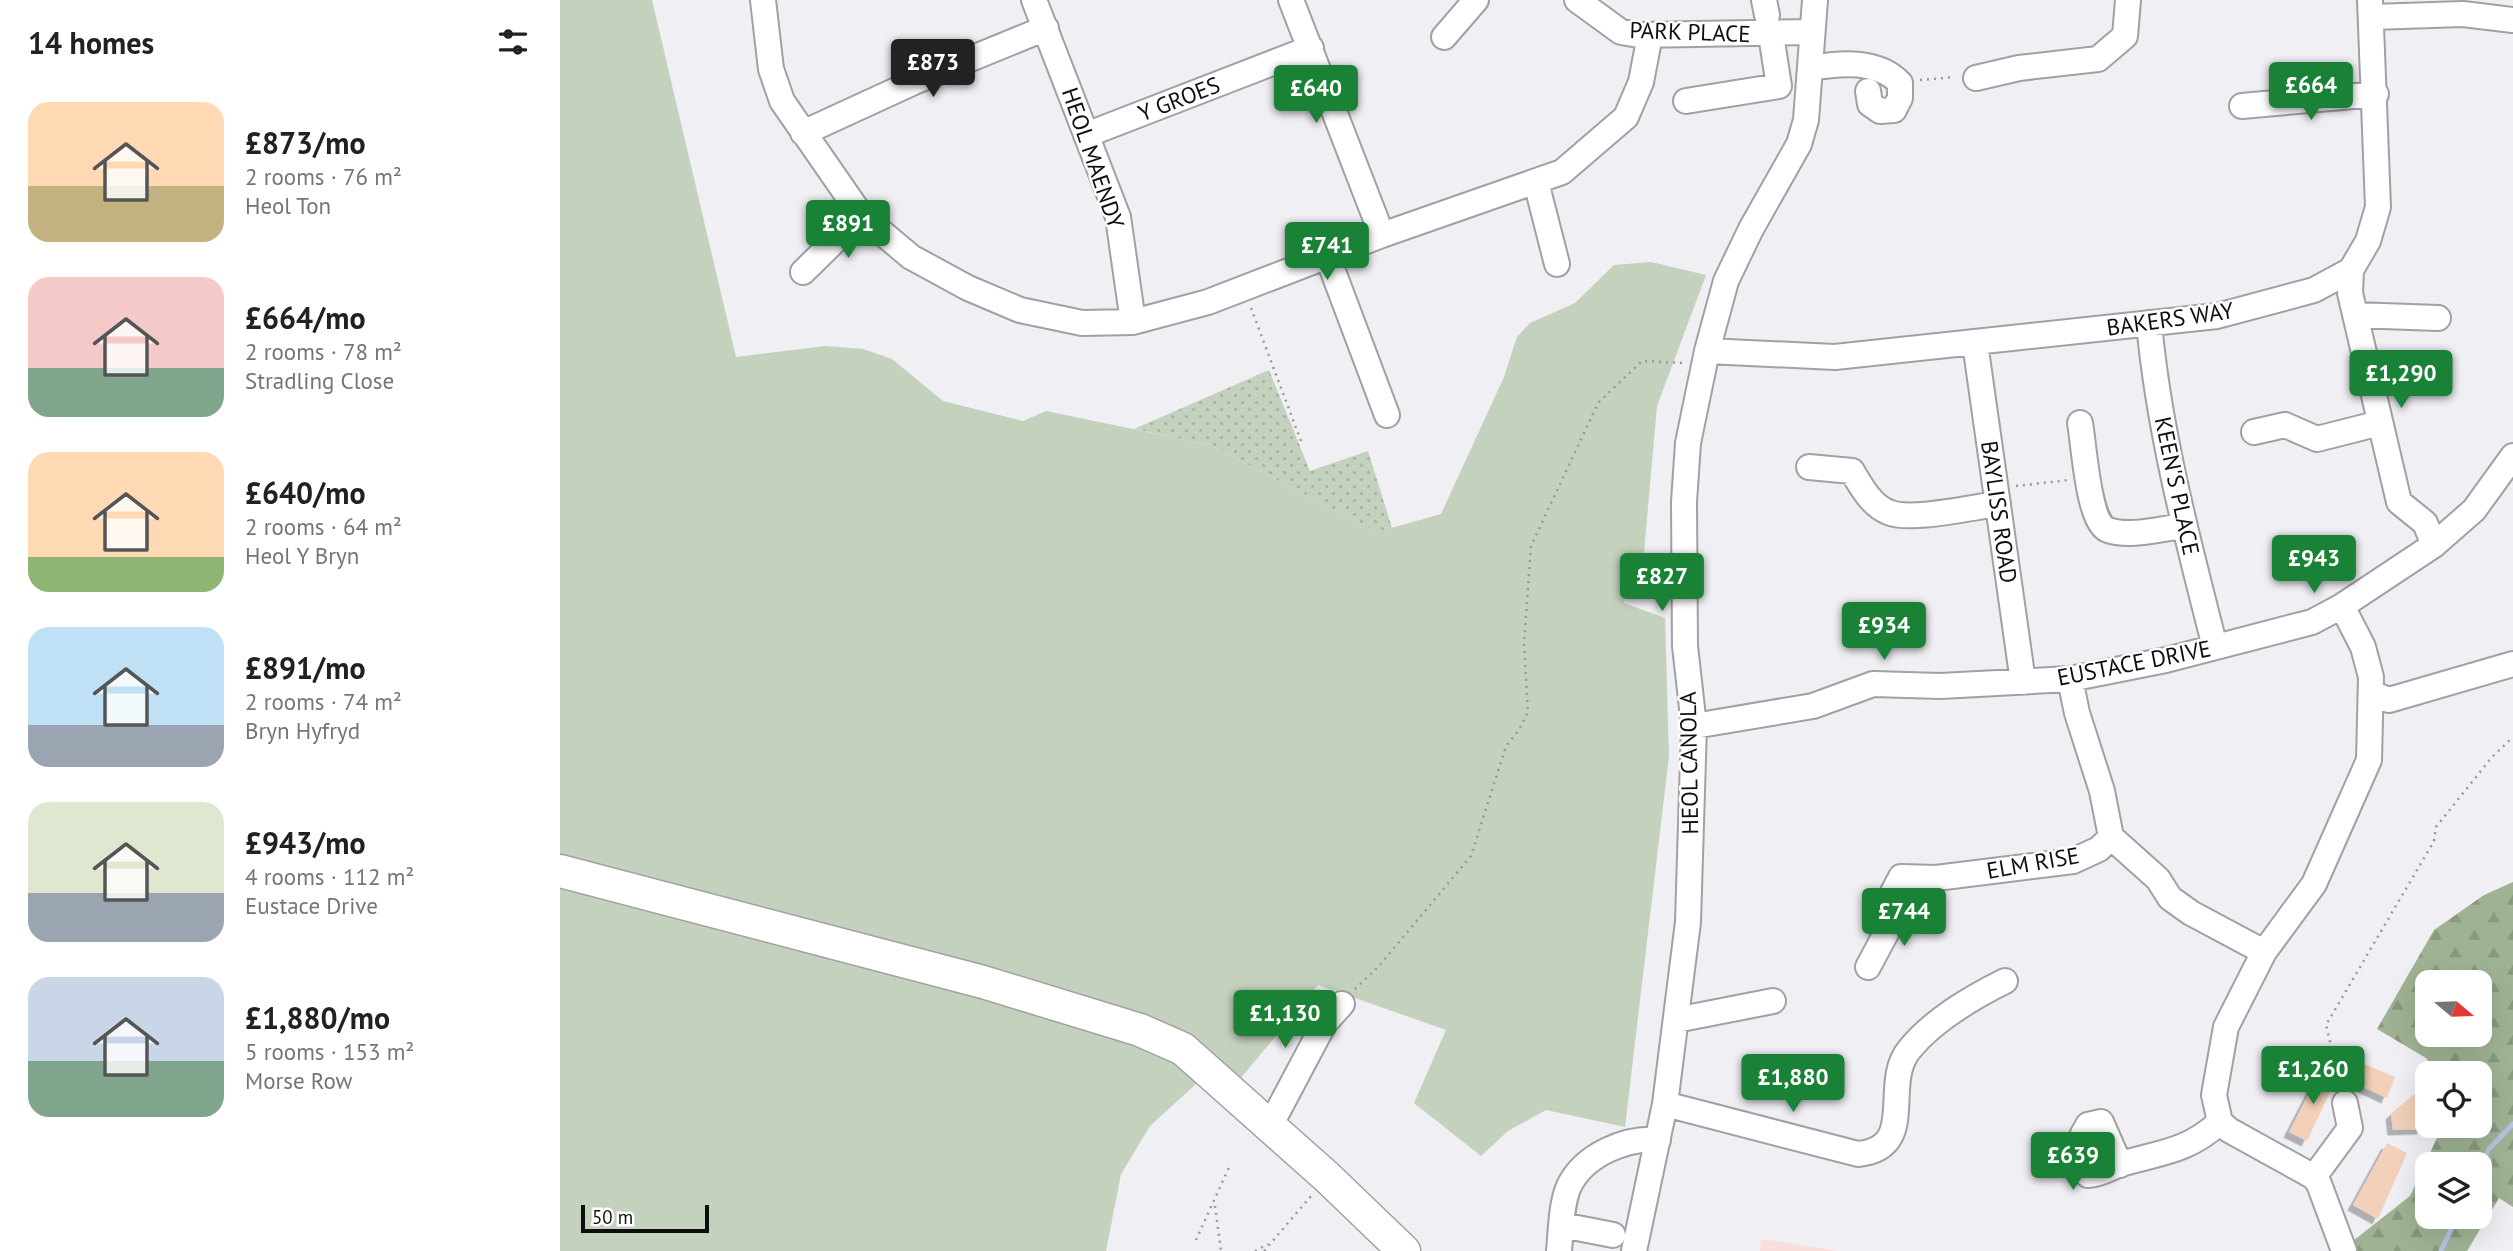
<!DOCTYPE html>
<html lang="en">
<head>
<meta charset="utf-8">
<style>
	body { margin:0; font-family:"PT Sans",sans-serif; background:#f2f2f2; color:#202124; height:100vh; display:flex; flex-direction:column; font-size:26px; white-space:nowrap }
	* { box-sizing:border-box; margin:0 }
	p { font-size:23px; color:#757577 }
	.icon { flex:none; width:38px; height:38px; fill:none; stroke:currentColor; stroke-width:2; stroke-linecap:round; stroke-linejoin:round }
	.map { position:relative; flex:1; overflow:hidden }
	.details { display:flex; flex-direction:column; background:#fff; width:560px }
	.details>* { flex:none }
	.needle { width:46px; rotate:109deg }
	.buttons { position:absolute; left:1855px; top:970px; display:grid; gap:14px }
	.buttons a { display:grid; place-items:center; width:77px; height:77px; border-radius:14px; background:#fff; box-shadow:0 7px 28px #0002; font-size:35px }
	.scale { position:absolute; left:21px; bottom:18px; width:128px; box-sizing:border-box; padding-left:7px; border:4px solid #0e0e0f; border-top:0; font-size:19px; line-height:24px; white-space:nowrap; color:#0e0e0f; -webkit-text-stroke:5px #fff; paint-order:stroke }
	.price { position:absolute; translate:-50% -60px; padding:0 16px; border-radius:7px; background:#1a8237; color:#fff; font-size:23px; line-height:46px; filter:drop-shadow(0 2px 4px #0008) }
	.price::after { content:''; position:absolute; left:50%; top:42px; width:21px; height:16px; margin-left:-10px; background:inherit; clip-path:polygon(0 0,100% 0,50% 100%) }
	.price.on { background:#222; color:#fff }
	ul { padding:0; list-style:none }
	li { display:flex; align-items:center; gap:21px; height:175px; padding:0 28px }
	li span { display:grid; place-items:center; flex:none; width:196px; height:140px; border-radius:21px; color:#555 }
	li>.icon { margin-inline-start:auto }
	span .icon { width:84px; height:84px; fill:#fffc; stroke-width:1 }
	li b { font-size:30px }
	h2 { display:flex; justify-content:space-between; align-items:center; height:84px; padding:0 28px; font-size:30px }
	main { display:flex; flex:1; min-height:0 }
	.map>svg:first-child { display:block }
</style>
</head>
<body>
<main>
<section class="details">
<h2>14 homes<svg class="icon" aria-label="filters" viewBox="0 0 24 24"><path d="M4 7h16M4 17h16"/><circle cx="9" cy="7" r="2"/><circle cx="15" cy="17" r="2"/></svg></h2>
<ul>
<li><span style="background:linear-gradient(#ffd9b3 60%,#c2b280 0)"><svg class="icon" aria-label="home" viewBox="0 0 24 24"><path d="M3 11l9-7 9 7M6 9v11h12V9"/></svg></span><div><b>£873/mo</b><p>2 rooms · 76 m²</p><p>Heol Ton</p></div></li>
<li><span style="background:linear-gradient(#f6c9c9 65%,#7fa58c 0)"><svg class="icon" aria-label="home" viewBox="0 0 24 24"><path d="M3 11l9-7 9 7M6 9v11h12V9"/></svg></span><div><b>£664/mo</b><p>2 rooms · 78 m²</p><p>Stradling Close</p></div></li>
<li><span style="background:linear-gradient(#ffd9b3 75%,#8fb573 0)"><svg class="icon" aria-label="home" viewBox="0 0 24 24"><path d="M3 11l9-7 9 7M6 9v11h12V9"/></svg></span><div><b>£640/mo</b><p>2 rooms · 64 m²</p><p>Heol Y Bryn</p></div></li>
<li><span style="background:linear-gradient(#bfe0f5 70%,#9aa5b1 0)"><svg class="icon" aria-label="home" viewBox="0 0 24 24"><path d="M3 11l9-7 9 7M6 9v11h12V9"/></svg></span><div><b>£891/mo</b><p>2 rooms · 74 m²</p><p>Bryn Hyfryd</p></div></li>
<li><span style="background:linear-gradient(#dfe7d0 65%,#9aa5b1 0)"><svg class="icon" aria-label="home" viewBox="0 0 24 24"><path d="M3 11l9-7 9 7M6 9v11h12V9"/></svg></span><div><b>£943/mo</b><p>4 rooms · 112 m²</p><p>Eustace Drive</p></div></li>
<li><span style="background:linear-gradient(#c9d6e8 60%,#7fa58c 0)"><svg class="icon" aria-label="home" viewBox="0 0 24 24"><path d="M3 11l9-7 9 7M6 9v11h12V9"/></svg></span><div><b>£1,880/mo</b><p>5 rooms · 153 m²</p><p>Morse Row</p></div></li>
</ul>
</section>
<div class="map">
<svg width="1953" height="1251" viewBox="0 0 1953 1251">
	<defs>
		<pattern id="forest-firs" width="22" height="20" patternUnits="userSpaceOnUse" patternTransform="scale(1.75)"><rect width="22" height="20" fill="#9fb394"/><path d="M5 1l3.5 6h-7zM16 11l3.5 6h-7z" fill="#88997e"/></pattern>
		<pattern id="garden-dots" width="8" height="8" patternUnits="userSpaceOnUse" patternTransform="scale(1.75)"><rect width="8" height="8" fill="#c4d1bd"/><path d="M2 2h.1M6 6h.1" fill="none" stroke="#a7b2a1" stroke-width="1.8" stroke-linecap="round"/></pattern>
		<filter id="shadow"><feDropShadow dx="-5.5" dy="5.5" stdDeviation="0" flood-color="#0004"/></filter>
	</defs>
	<rect width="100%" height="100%" fill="#efeff4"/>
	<path fill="#f9dedc" d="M1202,1239L1278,1251H1200Z"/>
	<path fill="#c4d1bd" d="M0,0H92L176,357L265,346L303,349L332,359L383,401L463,421L486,411L650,445L817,532L881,514L944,377L957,337L970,323L1015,303L1054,265L1091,262L1146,275L1097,406L1084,552L1071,560L1064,603L1105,618L1109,756L1065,1127L986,1110L948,1131L921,1156L854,1103L886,1030L758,985L670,1091L649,1072L590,1126L561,1174L546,1251H0Z"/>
	<path fill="url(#forest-firs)" fill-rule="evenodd" d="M1953,882V1207L1939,1198L1907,1251H1784V1248L1850,1196L1883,1125H1920V1073H1876L1866,1058L1817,1029L1874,930L1924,895ZM1867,982H1920V1034H1867ZM1867,1164H1920V1216H1867Z"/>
	<path fill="url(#garden-dots)" d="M709,370L750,471L808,451L832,528L817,532L650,445L574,429Z"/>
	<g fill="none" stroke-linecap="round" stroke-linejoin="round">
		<path stroke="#b3c3e3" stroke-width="5" d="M1920,1168L1929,1149L1953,1124
			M1881,1251L1897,1216"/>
	</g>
	<path fill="#f2d0b9" filter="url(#shadow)" d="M1792,1059L1835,1077L1827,1098L1784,1078Z
		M1761,1070L1777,1077L1747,1141L1729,1132Z
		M1860,1089L1863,1129L1833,1130L1831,1114Z
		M1827,1143L1847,1153L1818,1219L1793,1205Z"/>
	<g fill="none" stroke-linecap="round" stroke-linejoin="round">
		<g stroke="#a1a0a5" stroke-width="28">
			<path id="minor" d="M203,0L211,69L222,101L301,215L351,257L408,288L460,310L522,323L573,322L648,302L822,235L1002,172L1066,117L1081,82L1090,35
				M474,0L558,217L573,322
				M731,0L822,235
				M1017,0L1061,32L1079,35L1252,32
				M1204,0L1207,15
				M1812,17L1903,14L1953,20
				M884,37L916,0
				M1250,68C1280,63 1317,59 1340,83V98L1334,110L1320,111L1310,104L1308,91
				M1416,78L1459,68L1538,59L1565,36L1568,0
				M1126,101L1219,86L1211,35
				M1682,106L1816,94
				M243,133L354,82L486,28
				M526,135L751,48
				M976,182L997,264
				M768,258L827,415
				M1791,270L1790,293L1839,502L1865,523L1874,545
				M243,272L301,215
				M1795,315L1878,318
				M1589,323C1599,433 1628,541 1655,647
				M1415,343L1463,682
				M1147,351L1275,357L1657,316L1754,290L1791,270L1808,241L1818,207L1810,0
				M1520,423C1524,444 1528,523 1548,530C1571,538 1602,528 1624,526
				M1694,432L1725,425L1757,439L1820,423
				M1249,467L1292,471C1301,486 1311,505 1328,512C1350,522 1412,507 1438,504
				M1782,606L1803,647L1811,677L1809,760L1754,884L1704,952L1666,1027L1654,1095L1660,1122L1669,1130L1754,1177L1759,1184L1784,1251
				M1510,679L1517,713L1542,791L1551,837L1598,879L1610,898L1631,913L1704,952
				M1811,693L1829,700L1953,664
				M1134,726L1253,706L1313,684L1381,686L1510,679L1606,660L1752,622L1782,606L1874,545L1914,510L1953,456
				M1340,907L1331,896L1341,877L1376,878L1513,861L1539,849L1551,837
				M1340,907L1367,893L1376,878
				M1308,967L1340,907
				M1116,1020L1213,1001
				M1105,1104L1298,1154C1359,1148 1321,1084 1349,1050C1373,1020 1411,998 1445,981
				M710,1126L764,1024L782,1004
				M1560,1165L1541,1122L1528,1125C1517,1142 1512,1159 1528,1175C1543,1174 1550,1167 1564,1163C1603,1152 1628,1151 1660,1122
				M1754,1177L1790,1128L1785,1103
				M1002,1225L1053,1235
				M999,1251C1001,1231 1001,1204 1009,1186C1024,1155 1066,1137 1098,1140
				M1074,1251L1105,1104L1128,922L1134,726L1125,646L1124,502L1128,443L1147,351L1166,281L1191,229L1239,144L1246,120L1255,0"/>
		</g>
		<g stroke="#a1a0a5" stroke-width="35">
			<path id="major" d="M0,871L423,982L580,1030L623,1049L767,1177L844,1251"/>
		</g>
		<path stroke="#99999d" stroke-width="2.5" stroke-dasharray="2 5" stroke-linecap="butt" d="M1360,80L1395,77
			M691,308L741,441
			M1456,486L1508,480
			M795,989L819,966L911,856L946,746L959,730L968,712L964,643L971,546L1038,403L1082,361L1124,363
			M1780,1083L1766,1025L1874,841L1876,827L1932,757L1953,737
			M655,1206L661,1251
			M636,1240L670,1165
			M695,1251L708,1244
			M704,1251L752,1195"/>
		<use href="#minor" stroke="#fff" stroke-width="24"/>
		<use href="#major" stroke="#fff" stroke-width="32"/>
	</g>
	<g text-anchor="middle" stroke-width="5" stroke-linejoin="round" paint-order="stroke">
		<g font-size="23" fill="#0e0e0f" stroke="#fff">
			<text transform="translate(1130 32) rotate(2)" y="8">PARK PLACE</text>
			<text transform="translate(619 99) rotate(-21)" y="8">Y GROES</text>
			<text transform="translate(533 158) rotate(71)" y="8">HEOL MAENDY</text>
			<text transform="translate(1610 319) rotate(-8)" y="8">BAKERS WAY</text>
			<text transform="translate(1617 486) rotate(78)" y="8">KEEN'S PLACE</text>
			<text transform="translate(1439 512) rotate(82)" y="8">BAYLISS ROAD</text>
			<text transform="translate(1574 663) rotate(-11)" y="8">EUSTACE DRIVE</text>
			<text transform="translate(1129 763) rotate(-91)" y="8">HEOL CANOLA</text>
			<text transform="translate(1473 863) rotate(-10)" y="8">ELM RISE</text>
		</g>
	</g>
</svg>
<div class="buttons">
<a><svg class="needle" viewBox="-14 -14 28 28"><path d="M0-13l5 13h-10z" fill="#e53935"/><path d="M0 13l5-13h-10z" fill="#757577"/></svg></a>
<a><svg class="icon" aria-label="locate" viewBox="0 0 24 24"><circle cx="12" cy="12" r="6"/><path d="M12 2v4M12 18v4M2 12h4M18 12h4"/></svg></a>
<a><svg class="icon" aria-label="layers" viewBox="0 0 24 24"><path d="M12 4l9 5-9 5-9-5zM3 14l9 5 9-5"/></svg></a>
</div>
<div class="scale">50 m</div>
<b class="price on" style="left:373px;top:99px">£873</b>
<b class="price" style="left:1751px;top:122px">£664</b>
<b class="price" style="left:756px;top:125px">£640</b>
<b class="price" style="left:288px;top:260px">£891</b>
<b class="price" style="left:767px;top:282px">£741</b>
<b class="price" style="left:1841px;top:410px">£1,290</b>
<b class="price" style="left:1754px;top:595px">£943</b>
<b class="price" style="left:1102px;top:613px">£827</b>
<b class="price" style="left:1324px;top:662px">£934</b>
<b class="price" style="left:1344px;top:948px">£744</b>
<b class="price" style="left:725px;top:1050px">£1,130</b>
<b class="price" style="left:1753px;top:1106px">£1,260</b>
<b class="price" style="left:1233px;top:1114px">£1,880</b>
<b class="price" style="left:1513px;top:1192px">£639</b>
</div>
</main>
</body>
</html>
